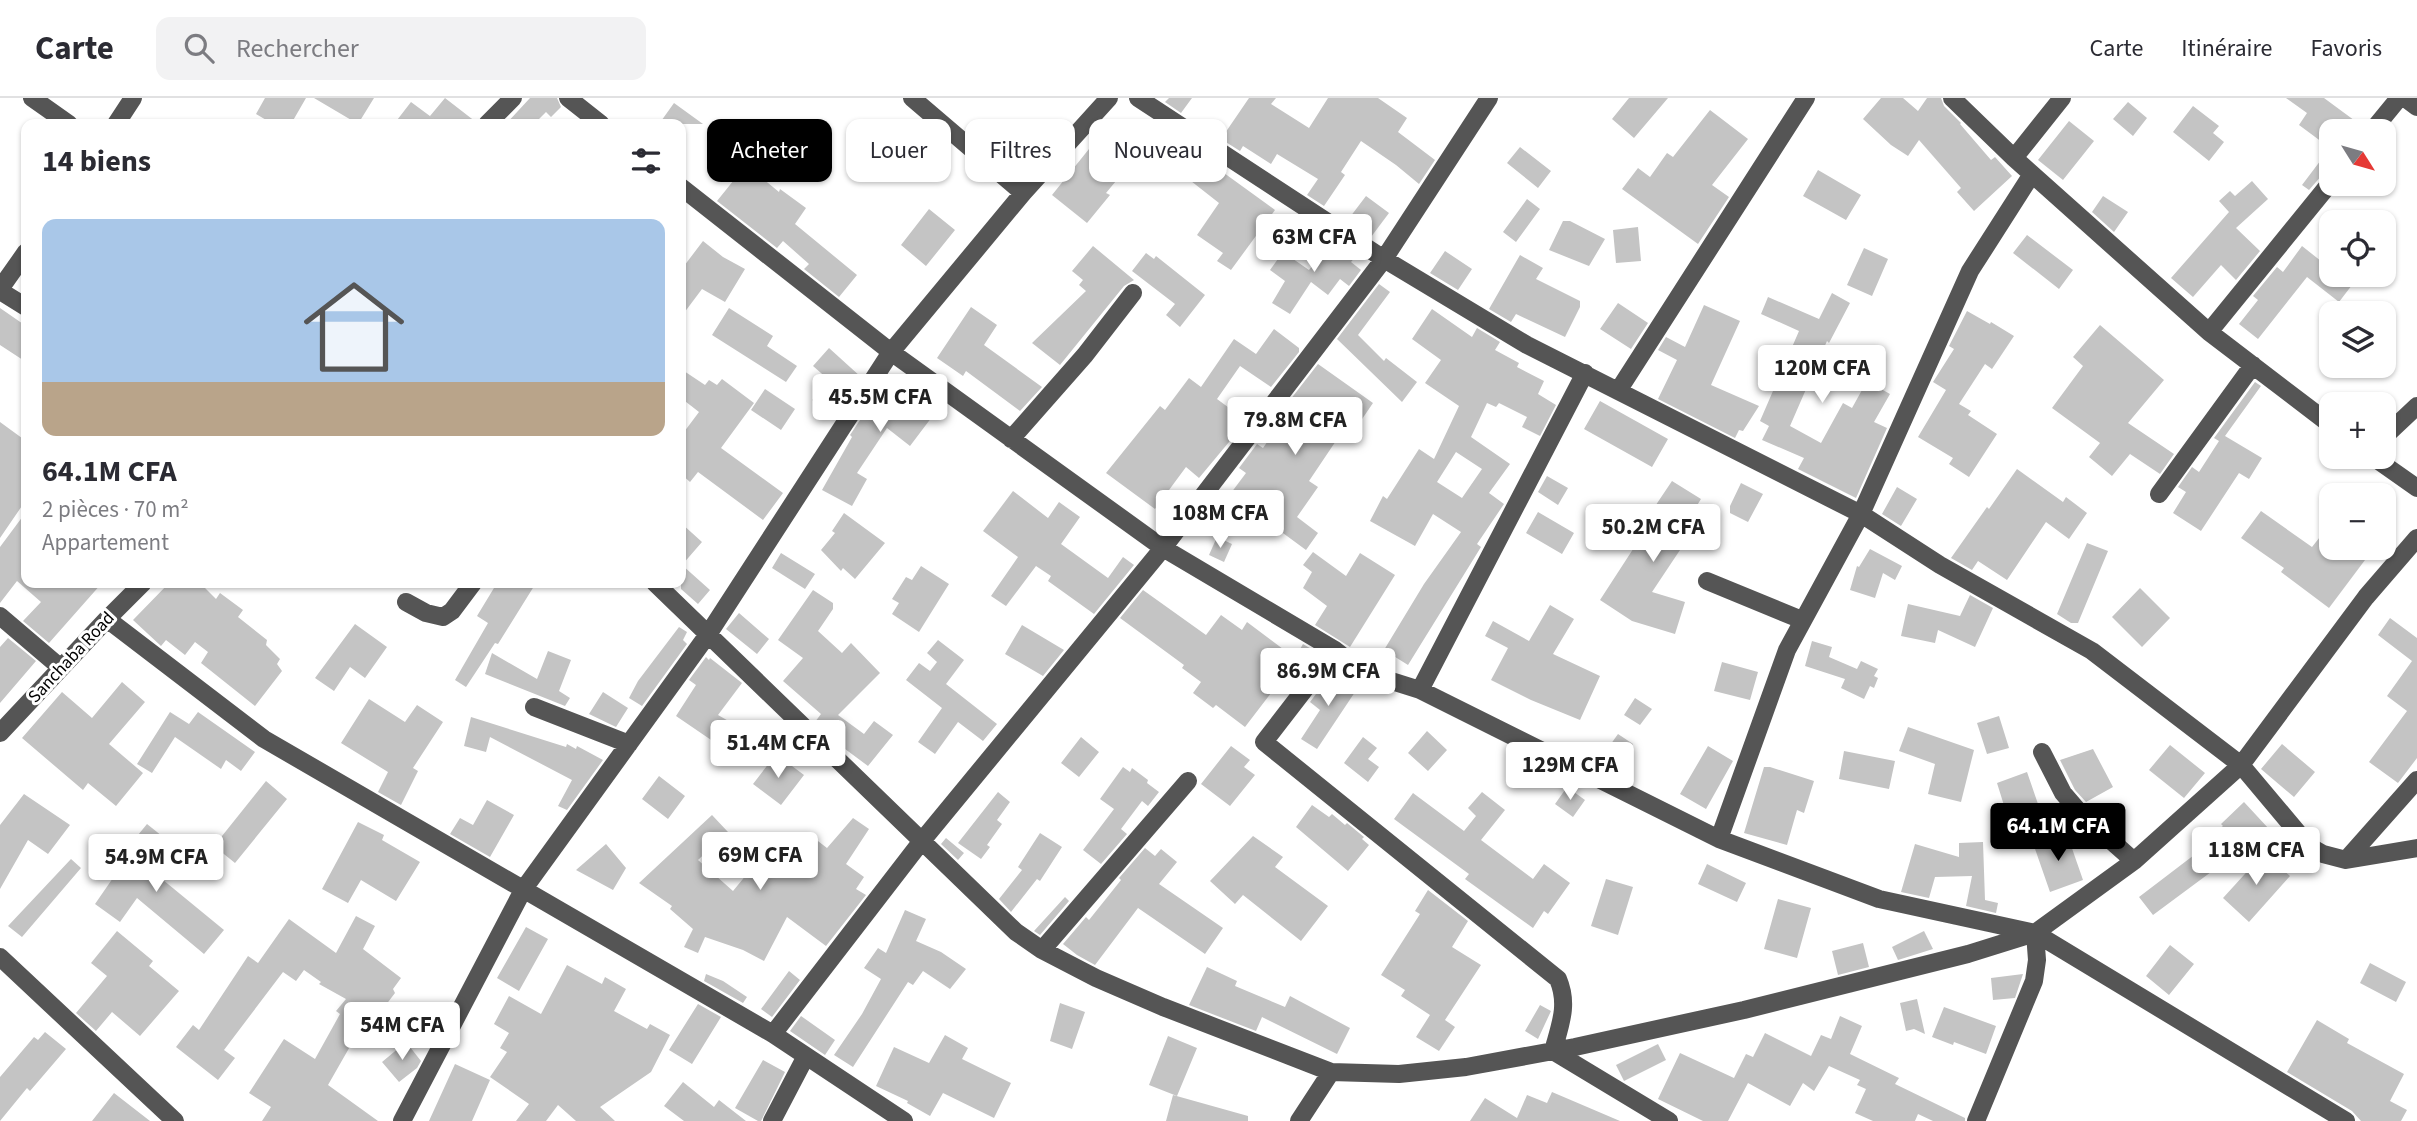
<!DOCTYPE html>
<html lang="fr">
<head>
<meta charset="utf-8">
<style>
	body { margin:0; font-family:"Source Sans 3",sans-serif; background:#f2f2f3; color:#2b2b33; height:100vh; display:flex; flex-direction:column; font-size:26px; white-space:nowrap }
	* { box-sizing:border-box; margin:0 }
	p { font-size:23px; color:#7c7c81 }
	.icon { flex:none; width:38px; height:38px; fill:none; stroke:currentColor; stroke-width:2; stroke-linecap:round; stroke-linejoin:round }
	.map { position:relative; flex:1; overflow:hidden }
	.drawer { position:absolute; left:21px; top:21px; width:665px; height:469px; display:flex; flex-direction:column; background:#fff; border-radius:14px; box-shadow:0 2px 5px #0004 }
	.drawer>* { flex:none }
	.banner { position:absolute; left:707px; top:21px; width:665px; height:63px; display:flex; gap:14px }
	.needle { width:46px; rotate:127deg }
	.controls { position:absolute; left:2319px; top:21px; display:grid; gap:14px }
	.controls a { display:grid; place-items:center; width:77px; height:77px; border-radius:14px; background:#fff; box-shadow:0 2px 5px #0004; font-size:35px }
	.price { position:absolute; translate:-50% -60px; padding:0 16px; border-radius:7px; background:#fff; color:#222; font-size:23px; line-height:46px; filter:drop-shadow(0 2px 4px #0008) }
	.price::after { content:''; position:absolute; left:50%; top:42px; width:21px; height:16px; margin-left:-10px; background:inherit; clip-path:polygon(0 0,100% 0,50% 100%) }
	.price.on { background:#000; color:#fff }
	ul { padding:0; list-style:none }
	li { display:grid; align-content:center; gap:14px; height:371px; padding:0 21px }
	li+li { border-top:2px solid #e1e1e2 }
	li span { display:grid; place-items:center; height:217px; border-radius:14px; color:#555 }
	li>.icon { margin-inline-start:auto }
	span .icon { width:126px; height:126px; fill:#fffc; stroke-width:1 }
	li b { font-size:30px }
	h2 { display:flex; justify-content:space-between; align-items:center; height:84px; padding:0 21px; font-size:30px }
	.chip { padding:0 24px; border-radius:14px; background:#fff; box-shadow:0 2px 5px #0004; font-size:24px; line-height:63px }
	.chip.on { background:#000; color:#fff }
	header { display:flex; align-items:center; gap:42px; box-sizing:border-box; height:98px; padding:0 35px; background:#fff; border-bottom:2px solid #e1e1e2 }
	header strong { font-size:33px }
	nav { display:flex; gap:38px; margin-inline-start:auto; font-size:24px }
	.search { width:490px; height:63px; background:#f2f2f3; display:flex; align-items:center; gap:18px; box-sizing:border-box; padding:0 24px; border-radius:14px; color:#7c7c81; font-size:26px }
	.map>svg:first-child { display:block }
</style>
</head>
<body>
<header>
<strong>Carte</strong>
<div class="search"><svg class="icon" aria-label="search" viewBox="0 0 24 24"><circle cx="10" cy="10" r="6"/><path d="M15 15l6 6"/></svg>Rechercher</div>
<nav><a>Carte</a><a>Itinéraire</a><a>Favoris</a></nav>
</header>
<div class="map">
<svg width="2417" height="1023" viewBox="0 0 2417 1023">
	<rect width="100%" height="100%" fill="#fff"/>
	<path fill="#c4c4c4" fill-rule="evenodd" d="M265,0H306L291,26H273L256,16Z
		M314,0H374L358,26Z
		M445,0L476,24V26H394L411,4L438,24L430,18Z
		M530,0H557L561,9L551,19L546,14L534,26H506Z
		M1169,0H1192L1181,15L1165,4Z
		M1249,0H1276L1271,6L1309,30L1328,0H1378L1407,20L1398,34L1435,62L1419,86L1396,67L1361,43L1341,74L1345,77L1324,108L1307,97L1318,81L1277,56L1271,66L1243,48L1240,53L1221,41Z
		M1629,0H1668L1634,40L1612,21Z
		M1881,0H1903L1918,13L1927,0H1941L1944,8L1961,25L1960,26L1991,62L1995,59L2012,78L1974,113L1957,94L1961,90L1919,42L1908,58L1891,47L1863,21Z
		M2286,0H2324L2362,28L2361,33H2331V73L2323,76L2309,92L2302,87L2330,50L2299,27L2307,15Z
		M2128,4L2147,20L2133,38L2113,21Z
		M674,5L703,26H659Z
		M2193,8L2219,28L2213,35L2224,44L2209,63L2173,34Z
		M1710,12L1748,41L1712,87L1729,99L1698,146L1622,91L1638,70L1650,79L1667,55L1673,59Z
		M1152,22L1207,61L1208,60L1227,72L1224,75L1275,112L1231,172L1217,163L1223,155L1197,137L1219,105L1154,54L1147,62L1131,49Z
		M2069,23L2094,43L2063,82L2038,62Z
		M1520,49L1551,73L1538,90L1507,65Z
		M1089,51L1121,77L1106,95L1110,97L1087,125L1052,97Z
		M746,67L779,94L780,91L806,110L795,126L857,177L839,199L804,171L809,166L783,143L777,150L717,103Z
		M1818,72L1861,97L1846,122L1803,98Z
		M2252,83L2268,101L2236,130L2260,153L2236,182L2221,167L2193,199L2171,180L2229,114L2219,103L2230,93L2235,98Z
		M1366,98L1389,115L1371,139L1347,123Z
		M2103,98L2128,114L2114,134L2092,114Z
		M1527,101L1540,111L1516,144L1503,134Z
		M929,111L955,132L926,168L901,147Z
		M1299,119L1312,127L1301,144L1288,135Z
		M1563,123H1570L1605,141L1589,168L1549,152Z
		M1638,129L1641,163L1616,165L1613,132Z
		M2027,137L2073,172L2059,191L2013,155Z
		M1333,141L1357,157L1351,164L1361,172L1349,188L1340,181L1328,197L1311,184L1290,216L1272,205L1285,183L1270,172L1283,154L1309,172Z
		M703,143L723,159L745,171L725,204L702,191L681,219V172Z
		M1093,148L1134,182L1124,188L1060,267L1032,245L1086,193L1079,187L1083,182L1072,173Z
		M2302,148L2331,171V177H2339L2352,187L2339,204L2307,179L2258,241L2239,226L2258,202L2253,198L2277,169L2283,174Z
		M1864,150L1888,161L1872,198L1847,187Z
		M1445,153L1472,171L1458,192L1430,175Z
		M1146,155L1154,161L1156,158L1205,197L1180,229L1166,217L1175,206L1132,173Z
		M1520,157L1543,170L1536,181L1580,203V209L1565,239L1516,216L1511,224L1489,211Z
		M1379,186L1390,194L1358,237L1384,263L1386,260L1417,284L1402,304L1337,241Z
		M1832,195L1850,205L1829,245L1827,243L1790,328L1821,345L1843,305L1852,310L1867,283L1890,296L1874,324L1887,330L1856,400L1798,371L1804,360L1762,342L1769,328L1760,323L1799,233L1761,216L1768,199L1819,221Z
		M1618,205L1648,225L1631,251L1600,231Z
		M1704,207L1740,223L1711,287L1759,308L1743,333L1739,332L1735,340L1658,301L1677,262L1658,252L1666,239L1685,249Z
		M971,209L997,227L984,247L1042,289L1020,313L966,273L963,278L937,260Z
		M0,210L26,228V264L0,247Z
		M729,210L773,238L767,248L797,268L786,284L712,237Z
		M1432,211L1472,239L1477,230L1500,244L1495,252L1519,265L1517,269L1544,283L1538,296L1556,307L1540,338L1522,329L1527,319L1499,305L1496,309L1487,305L1471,339L1510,366L1489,395L1504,406L1477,446L1481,449L1408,567L1384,552L1424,486L1461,434L1433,416L1415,448L1370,423L1383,398L1387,401L1419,351L1434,361L1459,308L1425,285L1441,262L1412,241ZM1456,354L1482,371L1462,400L1437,384Z
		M1967,213L1990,226L1991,224L2014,238L1992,271L1985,266L1959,306L1971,313L1968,317L1997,336L1969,379L1949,366L1953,360L1918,339L1946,292L1933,284L1954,251L1949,248Z
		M2100,227L2164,282L2128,325L2174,356L2160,376L2130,356L2112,378L2089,359L2100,345L2052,310L2083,268L2073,259Z
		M1274,231L1299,250V254L1271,289L1240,268L1217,301L1244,321L1236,331L1239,332L1199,380L1186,369L1155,411L1106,375L1160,308L1165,312L1189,280L1201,289L1234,241L1256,256Z
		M829,250L861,279L834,322L812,302L829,282L813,268Z
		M1318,266L1373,305L1358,327L1350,322L1309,383L1318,389L1297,419L1318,435L1306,452L1272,427L1264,438L1222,407L1246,375L1239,370L1257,346L1263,350L1294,305L1290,302Z
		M681,271L705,287L709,282L717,287L722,281L754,305L721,350L783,395L763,422L698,374L690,384L681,376V338L699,314L681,300Z
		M901,277L941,307L910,348L887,330L857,375L867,381L852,408L822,392L852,339L850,337L878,295L884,300Z
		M2255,284L2261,288L2225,338L2262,360L2249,381L2239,375L2201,433L2173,415L2186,394L2178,389L2192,369L2199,374L2219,343L2214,340Z
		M765,291L795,311L781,332L751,312Z
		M1600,303L1668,341L1652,369L1584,331Z
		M0,324L26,343V402L0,440Z
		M2017,371L2063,404L2066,399L2087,415L2069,441L2046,424L2007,482L1978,463L1972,472L1951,460L1987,409L1989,411Z
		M1547,378L1568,390L1558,407L1538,394Z
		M1672,383L1701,401L1678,438L1686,443L1652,494L1685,504L1675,536L1632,523L1600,502L1637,445L1633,441Z
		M1741,385L1763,396L1748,424L1730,415V408Z
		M1897,389L1917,401L1901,428L1882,416Z
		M1013,393L1048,420L1059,404L1080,419L1061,446L1108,480L1123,459L1134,467L1094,516L1048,483L1051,478L1036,468L1006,508L991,498L1018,459L983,433Z
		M2261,413L2312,449L2331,425V450H2374L2329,510L2281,474L2284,470L2241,440Z
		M26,414V485H102L49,545L23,523L41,504L17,483L0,505V449Z
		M1538,414L1574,435L1562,456L1526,435Z
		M844,415L885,445L855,481L843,470L841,473L821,452L835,435L832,433Z
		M681,425L702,444L682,467L710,492L698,506L681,491Z
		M1217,439L1232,446L1224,464L1209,457Z
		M2087,445L2108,453L2078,525H2071L2057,516Z
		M1870,451L1902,468L1895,482L1883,475L1875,500L1850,492L1857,468L1859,469Z
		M1313,454L1346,478L1360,455L1395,477L1350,549L1315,527L1327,508L1303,490L1312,474L1303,467Z
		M781,455L815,476L805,491L772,470Z
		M921,468L949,486L919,534L892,516L899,505L892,501L906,479L912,482Z
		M169,485H200L216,501L220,495L243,512L238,519L267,542L266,547L280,561L277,566L282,573L255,608L201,565L208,554L195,544L185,557L166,542L161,548L133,522Z
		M497,485H536L498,546L495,545L466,589L455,582L488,525L477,518Z
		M2140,490L2170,520L2142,549L2112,519Z
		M813,492L833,505V511L818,533L842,555L851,545L880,575L838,617L864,636L874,623L893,637L868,668L837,645L815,624L821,616L783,583L803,560L778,542Z
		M1143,492L1206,537L1221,517L1242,532L1247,524L1295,560L1303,546L1318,555L1292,590L1281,582L1245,629L1216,607L1213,610L1193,595L1201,584L1182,570L1184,567L1120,520Z
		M1970,497L1993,510L1975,549L1938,532L1935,545L1901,538L1908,506L1960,518Z
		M1550,507L1574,521L1553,556L1600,578L1580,622L1531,602L1491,582L1508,550L1485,538L1493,523L1529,543Z
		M739,515L769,541L757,556L726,531Z
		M2390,520L2417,540V660L2398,685L2369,664L2407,613L2387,598L2412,563L2378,537Z
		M355,526L387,549L365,580L350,569L334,593L315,580Z
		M1022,527L1064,552L1043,578L1005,556Z
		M679,529L687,534L683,542L687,546L642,608L629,600L638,583Z
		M8,540L36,563L0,605V549Z
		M938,542L964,562L946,586L997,626L983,643L958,624L935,656L918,644L942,610L906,582L919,565L930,573L937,564L927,555Z
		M1812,543L1832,549L1829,559L1857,571L1861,563L1878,571L1874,578L1878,580L1874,590L1870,588L1864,601L1841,590L1845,581L1805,568Z
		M548,553L571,562L559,593L570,600L565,608L485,576L492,555L537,581Z
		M706,559L709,562L710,560L742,585L718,617L732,625L717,646L676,618L696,587L689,582Z
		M1722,564L1758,574L1750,602L1714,593Z
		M1337,568L1333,576L1357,591L1317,651L1301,641L1320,612L1310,604Z
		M122,584L145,604L109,646L143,675L116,708L88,685L83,692L22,640L62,594L92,620Z
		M603,594L628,610L616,629L589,616Z
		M1635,600L1652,611L1640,627L1624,617Z
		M369,601L405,624L417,607L443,624L413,670L418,673L401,707L378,694L388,674L341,645Z
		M170,614L189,626L198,614L255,654L241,673L226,662L221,671L175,639L152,675L137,666Z
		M1999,618L2009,650L1987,656L1977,625Z
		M471,619L566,649L567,646L576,651L577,648L603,662L567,712L558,708L572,682L490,639L486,654L464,648Z
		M1908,629L1974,652L1961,704L1928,696L1935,666L1899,653Z
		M1427,633L1447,652L1428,673L1408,655Z
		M1618,636L1633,646L1613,674L1598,664Z
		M1081,639L1099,654L1079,679L1061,665Z
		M1363,639L1377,650L1368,661L1379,669L1368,684L1344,665Z
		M2282,646L2315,674L2294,699L2261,671Z
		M2170,647L2205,675L2184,700L2149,672Z
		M1231,648L1250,662L1244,669L1255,677L1230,708L1201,686Z
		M1708,648L1733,663L1706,711L1680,696Z
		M2093,651L2113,689L2086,704L2075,692L2060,662Z
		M1844,653L1895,663L1889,691L1839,681Z
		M776,656L804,677L781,707L753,686Z
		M1123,669L1130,674L1132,670L1148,682L1147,685L1159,694L1148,708L1142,703L1121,731L1127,736L1101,766L1083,752L1114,711L1100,701Z
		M1764,669H1770L1814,683L1804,715L1797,712L1787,747L1744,735Z
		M2027,674L2038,706L2007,717L1997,685Z
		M659,678L685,698L668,721L642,701Z
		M266,683L287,701L235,765L214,748Z
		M1567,689L1585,702L1573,719L1555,706Z
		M998,694L1010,704L997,722L1002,726L987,747L990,749L981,761L958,745Z
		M1482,694L1505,712L1481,742L1533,781L1544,766L1570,785L1548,816L1544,813L1533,830L1465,781L1469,776L1394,721L1413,695L1464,733L1476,718L1468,710Z
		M24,696L70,727L48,756L28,742L0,791V727Z
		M487,702L514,717L490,759L450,736L460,720L473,727Z
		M2244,704L2269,731L2153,817L2139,799L2198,754L2195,749L2223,728L2221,726Z
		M1312,707L1329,719L1332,716L1345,727L1347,725L1364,739L1362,741L1369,747L1348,773L1296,729Z
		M712,717L728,734L698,762L733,793L761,759L784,777L814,740L827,750L853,720L869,731L846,766L864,779L856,791L866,797L826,848L787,819L764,863L743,852L705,839L698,855L684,849L693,831L670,811L672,808L639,785Z
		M358,724L384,737L382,742L420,764L396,803L361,782L348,805L322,791Z
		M147,726L167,742L146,768L224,832L204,856L137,800L120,824L95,806L133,751L129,748Z
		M1040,735L1062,749L1040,783L1037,781L1011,814L999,801L1022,772L1018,769Z
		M2067,736L2083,782L2050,794L2034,748Z
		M1253,738L1283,759L1275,769L1328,808L1301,843L1243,797L1235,806L1210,783Z
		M946,740L964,755L958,762L941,746Z
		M1983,744L1985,802L1998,805L1996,815L1966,808L1972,778L1935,779L1929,800L1901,794L1915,746L1959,759V745Z
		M606,746L626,770L613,792L576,772Z
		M1145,750L1155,758L1161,751L1177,764L1159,786L1223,830L1205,856L1138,810L1095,867L1077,857L1063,846L1086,819L1089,822L1121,782L1119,780Z
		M2264,755L2290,778L2249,824L2223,800Z
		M71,761L81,770L22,839L8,828Z
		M1707,766L1746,785L1737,804L1698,786Z
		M1606,781L1633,789L1618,837L1591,828Z
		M1428,792L1468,823L1452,849L1481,867L1445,922L1455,929L1439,953L1416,939L1430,917L1401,898L1405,892L1381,877L1420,816L1415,813Z
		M1065,799L1069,803L1040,837L1034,833Z
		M1778,801L1811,810L1797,860L1764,851Z
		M905,812L926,821L916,843L941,854L966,871L950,891L923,873L913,887L908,884L853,969L834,957L862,916L881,881L864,870L878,850L886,855Z
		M356,818L375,828L363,851L401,880L393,891L395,895L379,916L375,913L356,938L328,987L378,1023H262L271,1009L249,995L284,941L315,961L340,916L336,913L346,901L319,886L321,884L304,872L296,883L283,874L224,952L235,960L218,982L176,949L193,927L199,932L248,858L258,865L289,821L336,855Z
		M526,829L548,841L519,893L497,880Z
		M117,833L153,863L149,868L179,893L140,938L112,914L96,933L76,915L107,878L91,865Z
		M1924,833L1933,851L1898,862L1892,849Z
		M1863,845L1869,869L1838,877L1832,853Z
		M2170,847L2194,866L2169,897L2146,878Z
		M2370,865L2406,884L2396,904L2360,885Z
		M567,867L602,886L605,879L626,891L614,913L647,931L650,926L670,937L651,974L600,1009L615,1023H576L558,1007L546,1023H516L529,1006L490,979L507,954L500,950L509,935L494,926L509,898L541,916Z
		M1207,869L1237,883L1235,888L1285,909L1290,898L1350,930L1337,956L1262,919L1256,933L1189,907Z
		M789,873L800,882L772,919L761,911Z
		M706,876L723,883L747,899L743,905L704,883Z
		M2023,876L2015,900L1993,902L1991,880Z
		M1917,901L1925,936L1914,931L1906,933L1900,905Z
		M1060,905L1085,914L1072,951L1050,943Z
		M698,906L721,919L692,966L669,952Z
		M1540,907L1551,913L1538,941L1525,933Z
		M1944,909L1996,928L1986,956L1954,944L1953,947L1932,939Z
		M801,918L835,942L825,957L790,933Z
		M1840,918L1862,928L1850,956L1899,980L1895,986L1965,1020V1023H1933L1918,1016L1915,1023H1873L1855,1015L1866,991L1857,987L1860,982L1829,968L1814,993L1803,985L1790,1008L1748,985L1728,1023H1703L1658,1001L1680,955L1734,980L1746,956L1753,959L1765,935L1811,958L1821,937L1831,941Z
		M2317,922L2349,941L2347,945L2404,976L2390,1003L2407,1012L2401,1023H2361L2352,1013L2287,974Z
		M45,934L66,951L30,993L27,990L0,1023V979L34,939L38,942Z
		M945,937L968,950L962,961L1011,985L994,1020L943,995L930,1018L907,1005L908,1003L876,988L894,949L929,965Z
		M1168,938L1197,950L1177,998L1149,987Z
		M406,944L421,963L417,970L399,984L382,964Z
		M1658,946L1666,962L1624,983L1616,967Z
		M763,962L785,974L761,1023H758L735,1010Z
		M455,966L490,982L472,1023H429Z
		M683,984L714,1009L719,1002L746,1023H684L664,1008Z
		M1552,994L1620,1023H1470L1485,1000L1517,1020L1527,997L1547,1005Z
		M114,995L150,1023H92Z
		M1173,997L1248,1018V1023H1166Z"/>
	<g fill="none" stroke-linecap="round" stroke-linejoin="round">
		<path stroke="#555" stroke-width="18" d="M32,0L69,26
			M568,0L601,26
			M912,0L1023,95
			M1138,0L1384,161L1527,247L1861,416L1940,467L2092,553L2241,667L2309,748L2323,756L2346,762L2417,750
			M1952,0L2014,60L2209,234L2331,327
			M2405,0L2417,9
			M116,26L133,0
			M487,26L513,0
			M2372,33L2399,0
			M2014,60L2062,0
			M681,89L891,254L1163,450L1335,552L1363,574L1420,592L1719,741L1879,801L2035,835L2346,1023
			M0,191L26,154
			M0,193L26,209
			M2209,234L2331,84
			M1618,293L1806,0
			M2384,339L2417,308
			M1011,341L1085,257L1133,195
			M2373,359L2417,390
			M2159,396L2253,267
			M1707,483L1802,522
			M655,485L1016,834L1042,852L1096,880L1163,909L1331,974L1399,976L1466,969L1575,949L1744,912L1968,856L2035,835L2134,763L2241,667L2366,499L2417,440
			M406,504L426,515L443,519L452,513L473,485
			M0,518L61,570
			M107,521L264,641L773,936L904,1023
			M1335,552L1264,644L1558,881C1569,907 1560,927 1553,953L1669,1023
			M1420,592L1585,275
			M534,609L629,646
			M0,635L107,521L143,485
			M2042,654L2063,695L2081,716L2134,763
			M1719,741L1787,552L1861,416L1970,173L2032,76
			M2346,762L2417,682
			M1042,852L1188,683
			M0,859L175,1023
			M773,936L921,744L1163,450L1384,161L1489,0
			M402,1023L523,792L709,535L891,254L1023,95L1109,0
			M772,1023L806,958
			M1299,1023L1331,974
			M1976,1023L2034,883L2037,862L2035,835"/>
	</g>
	<g text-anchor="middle" stroke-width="6" stroke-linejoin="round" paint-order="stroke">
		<g font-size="18" fill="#000" stroke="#fff">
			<text transform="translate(71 559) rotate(-47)" y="6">Sanchaba Road</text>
		</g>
	</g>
</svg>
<div class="controls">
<a><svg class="needle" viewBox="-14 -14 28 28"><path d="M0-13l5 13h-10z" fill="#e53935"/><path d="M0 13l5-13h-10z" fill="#7c7c81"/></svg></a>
<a><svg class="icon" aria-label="locate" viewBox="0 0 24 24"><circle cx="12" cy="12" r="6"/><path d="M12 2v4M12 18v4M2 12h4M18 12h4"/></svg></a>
<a><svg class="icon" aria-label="layers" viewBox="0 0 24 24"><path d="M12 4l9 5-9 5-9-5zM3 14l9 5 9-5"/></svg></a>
<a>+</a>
<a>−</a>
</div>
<b class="price" style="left:1314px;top:176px">63M CFA</b>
<b class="price" style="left:1822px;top:307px">120M CFA</b>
<b class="price" style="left:880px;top:336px">45.5M CFA</b>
<b class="price" style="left:1295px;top:359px">79.8M CFA</b>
<b class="price" style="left:1220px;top:452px">108M CFA</b>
<b class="price" style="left:1653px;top:466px">50.2M CFA</b>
<b class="price" style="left:1328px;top:610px">86.9M CFA</b>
<b class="price" style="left:778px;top:682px">51.4M CFA</b>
<b class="price" style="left:1570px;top:704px">129M CFA</b>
<b class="price on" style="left:2058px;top:765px">64.1M CFA</b>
<b class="price" style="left:2256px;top:789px">118M CFA</b>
<b class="price" style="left:760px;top:794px">69M CFA</b>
<b class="price" style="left:156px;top:796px">54.9M CFA</b>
<b class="price" style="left:402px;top:964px">54M CFA</b>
<div class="banner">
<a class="chip on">Acheter</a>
<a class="chip">Louer</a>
<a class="chip">Filtres</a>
<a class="chip">Nouveau</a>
</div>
<section class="drawer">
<h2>14 biens<svg class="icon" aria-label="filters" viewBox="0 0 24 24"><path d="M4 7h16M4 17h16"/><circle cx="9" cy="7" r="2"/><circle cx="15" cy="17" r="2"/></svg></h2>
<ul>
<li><span style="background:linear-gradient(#a9c7e8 75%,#b9a48a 0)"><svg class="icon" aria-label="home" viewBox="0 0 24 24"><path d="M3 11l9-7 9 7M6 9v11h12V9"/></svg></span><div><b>64.1M CFA</b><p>2 pièces · 70 m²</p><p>Appartement</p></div></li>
</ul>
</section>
</div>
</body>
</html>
